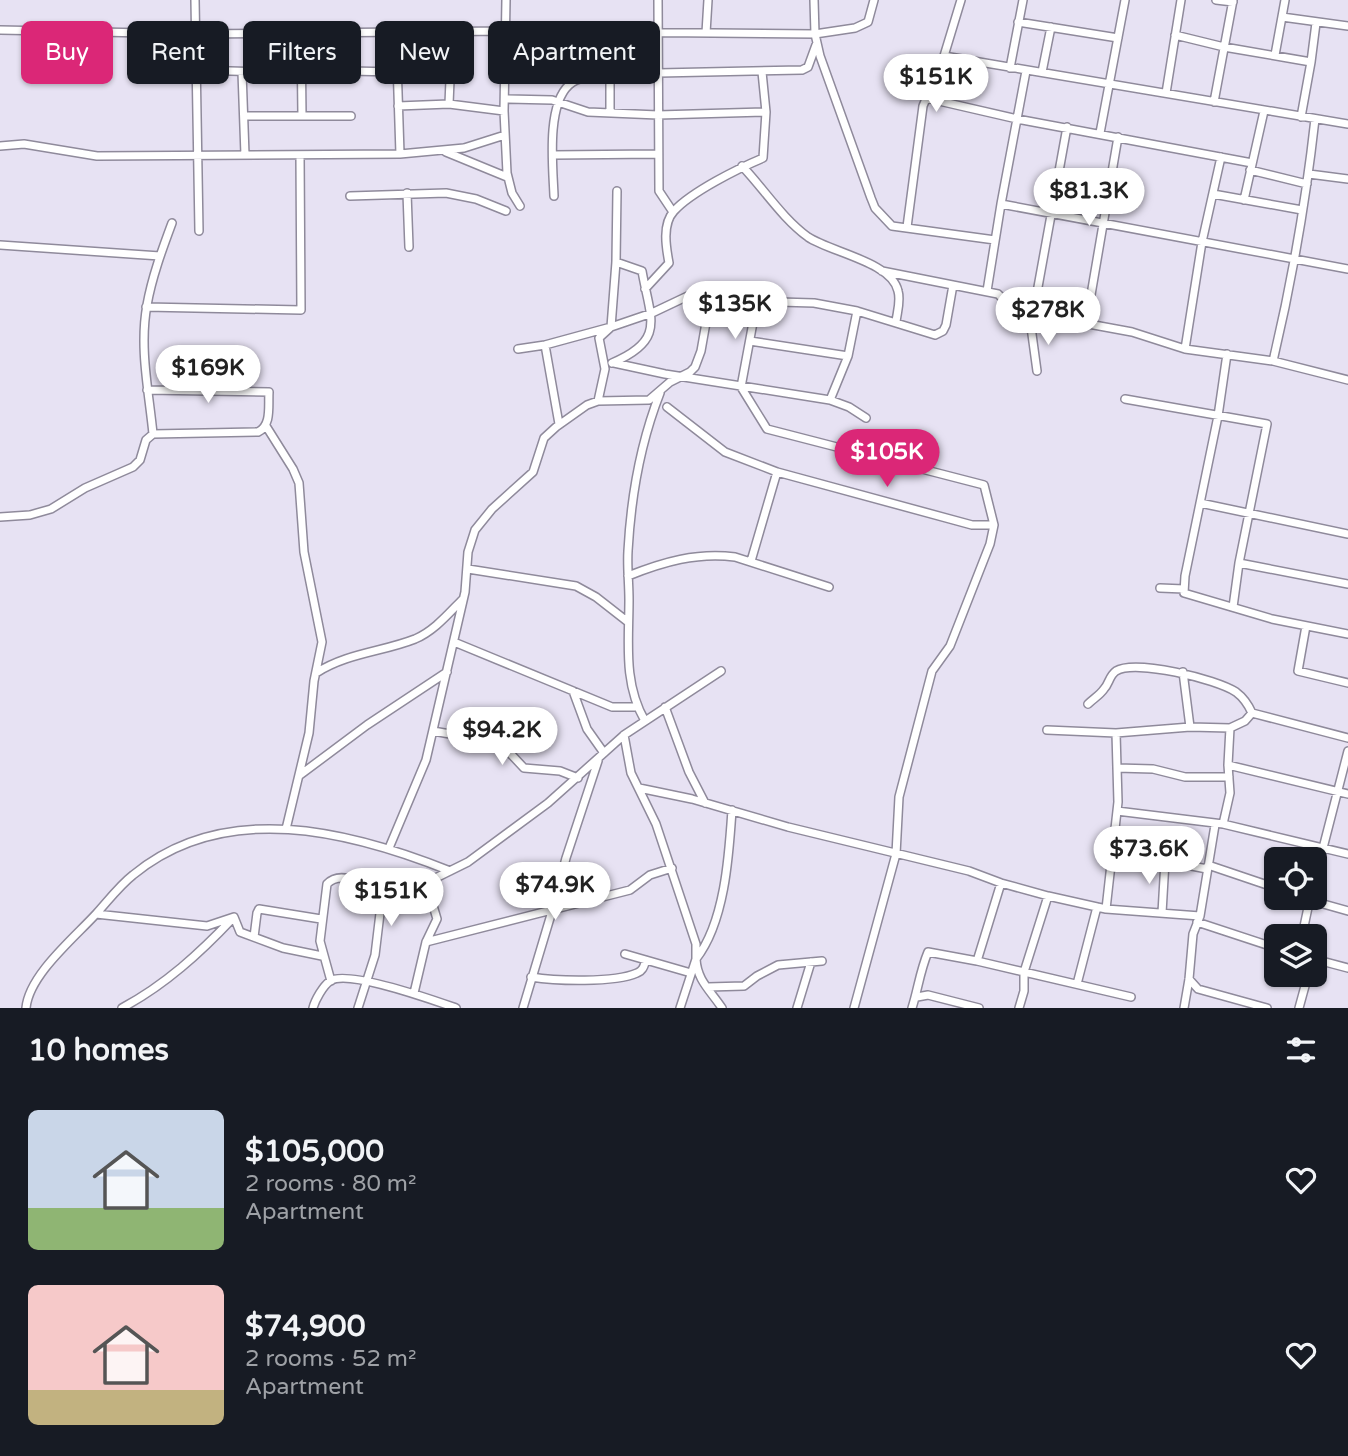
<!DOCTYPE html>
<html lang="en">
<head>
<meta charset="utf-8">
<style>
	body { margin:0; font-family:"Varela Round",sans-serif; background:#242831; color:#f1f3f6; height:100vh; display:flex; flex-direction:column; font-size:26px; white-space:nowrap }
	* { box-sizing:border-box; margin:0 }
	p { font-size:23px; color:#9ea1a6 }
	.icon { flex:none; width:38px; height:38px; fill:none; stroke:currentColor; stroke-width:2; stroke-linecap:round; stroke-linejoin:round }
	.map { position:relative; height:1008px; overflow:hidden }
	.panel { display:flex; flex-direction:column; background:#171b24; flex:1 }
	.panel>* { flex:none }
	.banner { position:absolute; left:21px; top:21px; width:700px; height:63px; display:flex; gap:14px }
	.tools { position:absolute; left:1264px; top:847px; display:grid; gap:14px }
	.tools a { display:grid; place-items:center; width:63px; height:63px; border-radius:10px; background:#171b24; box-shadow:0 2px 5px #0004; font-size:35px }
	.price { position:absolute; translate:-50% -60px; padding:0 16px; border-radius:24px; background:#fff; color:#222; font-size:23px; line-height:46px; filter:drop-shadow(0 2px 4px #0008) }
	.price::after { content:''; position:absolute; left:50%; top:42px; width:21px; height:16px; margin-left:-10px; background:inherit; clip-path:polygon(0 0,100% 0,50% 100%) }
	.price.active { background:#db2777; color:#fff }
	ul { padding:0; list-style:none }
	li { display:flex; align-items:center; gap:21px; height:175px; padding:0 28px }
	li span { display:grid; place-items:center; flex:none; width:196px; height:140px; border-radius:10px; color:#555 }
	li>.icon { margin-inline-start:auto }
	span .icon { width:84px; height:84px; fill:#fffc; stroke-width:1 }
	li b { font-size:30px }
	h2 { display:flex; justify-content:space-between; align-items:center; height:84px; padding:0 28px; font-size:30px }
	.pill { padding:0 24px; border-radius:10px; background:#171b24; box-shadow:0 2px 5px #0004; font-size:24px; line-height:63px }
	.pill.active { background:#db2777; color:#fff }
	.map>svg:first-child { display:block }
</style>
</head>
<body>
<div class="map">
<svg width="1348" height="1008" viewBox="0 0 1348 1008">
	<rect width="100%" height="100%" fill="#e7e2f3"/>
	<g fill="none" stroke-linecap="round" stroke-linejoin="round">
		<g stroke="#8f8a9b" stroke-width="10">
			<path id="minor" d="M195,0L199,231
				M506,0L504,111L507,173L512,193L520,206
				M658,0L659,191L673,212
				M814,0L815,34L820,56L871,198L875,208L892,226L995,240
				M1216,0L1233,2
				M1282,17L1348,26
				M1018,22L1118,38
				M0,30L196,34L506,31L815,34L855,28L868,22L874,0
				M396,32L400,154
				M610,32V113
				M301,33L302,116
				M706,33L708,0
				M1175,35L1224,47L1311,62
				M1275,55L1285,0
				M944,56L1348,124
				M1010,68L1023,0
				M196,70L302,73
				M350,71L396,72
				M1026,71L1001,204L1348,269
				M242,72L245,155
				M1042,72L1051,27
				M659,73L802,70L808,67L816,45
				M1166,93L1181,0
				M926,98L1017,119L1252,163
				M505,99L552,100L588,112L658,115L766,112
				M1214,102L1233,0
				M449,104L452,32
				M398,106L449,104L504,111
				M245,116H351
				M1301,117L1311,62L1316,23
				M1100,133L1125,0
				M0,146L24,144L97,156L400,154L464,148L505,135
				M446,152L507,177
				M553,155L657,154
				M742,166C764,189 782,218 808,237C830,252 892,262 898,291C901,301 897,312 896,322
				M1250,170L1307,184
				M1309,174L1348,179
				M407,193L409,247
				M1213,194L1302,210
				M350,196L446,193L476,199L506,211
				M554,196C553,168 546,106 569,85C580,75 597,77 610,77
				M1244,200L1264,111
				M907,227L923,106L944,56L961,0
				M0,245L160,256
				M882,271L998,294L1008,304L1019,327C1036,327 1040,318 1056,318L1132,332L1185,349L1273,361L1348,380
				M645,289L669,263C666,247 662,224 674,211C691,192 739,168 763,158L766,112L762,72
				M987,291L1001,204
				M757,301L741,387L767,429L984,485L994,525L990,544L950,646L932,671L899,797L896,854L854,1008
				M146,307L301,310L300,155
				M1043,320L1037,306L1036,298L1067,127
				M1086,324L1118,137
				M1031,327L1037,371
				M750,341L848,356
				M545,345L559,424
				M518,349L545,345L611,327L652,313L690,295L710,300L814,303L857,311L935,335L943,331L946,325L953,285
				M1185,349L1202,242L1221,157
				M1227,354L1218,416L1185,576L1184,593L1272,619L1348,634
				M1273,361C1292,281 1306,200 1315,119
				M612,363C667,340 650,318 642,271L616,262
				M614,363L665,374L830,400L849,407L866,418
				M1125,399L1267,424L1239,563L1233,607
				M830,400L848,356L857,311
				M598,401L605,369L599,338L611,327L616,262L617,191
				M667,407L725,452L777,472L751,561
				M266,426L293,469L299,483L304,552L322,642L314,681L309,733L286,829
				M153,434C149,392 139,348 147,305C152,277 162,250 172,223
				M777,472L972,525H994
				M1200,503L1348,534
				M0,517L30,515L51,509L85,488L133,467L140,460L146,440L153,434L258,432C272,425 268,406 269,392L147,390
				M1239,563L1348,584
				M468,569L576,586L596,597L628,622
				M628,576C663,562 697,552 735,557L829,587
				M1160,588L1184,589
				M1306,626L1298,671L1348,683
				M454,642L612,707H637
				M1183,672L1190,727
				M316,673C347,653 382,652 415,639C434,631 448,614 462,600
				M573,691L587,729L604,753
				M1088,704C1093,699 1100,695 1104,689C1109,684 1109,676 1116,671C1135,659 1216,679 1236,692C1244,698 1248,704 1252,713L1348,738
				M665,707L689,772L705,803
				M645,721C623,683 629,642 629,600C629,583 627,567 628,551C631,496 640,444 660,393
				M1047,730L1116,733L1190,727L1230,728L1245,721L1252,713
				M433,731L495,742L507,750L524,768L560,771L578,778
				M624,735L631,773L656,824L696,944V959L680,1008
				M1228,765L1348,794
				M1117,768L1153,769L1185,777H1229
				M300,775L367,725L447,672
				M639,788L692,799L788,827L969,871L1001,883L1048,896L1106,909L1200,916
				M1117,811L1223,824L1348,854
				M1223,824L1230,793L1228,765L1230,728
				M389,848L426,760L465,592L468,552L475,530L492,509L533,472L544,438L556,427L587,405L598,401L649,400L670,382L690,372L695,367L701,351L710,300
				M1112,859L1151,858L1207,869
				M1208,865L1276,888
				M1314,883L1348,751
				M1302,898L1348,911
				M1106,909L1118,802L1116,733
				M1162,913L1165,861
				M96,914C108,901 119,886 133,875C225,799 350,831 450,871
				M1197,922L1276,948
				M1302,936L1310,898
				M254,937L257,913L259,909L321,919
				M426,942L630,890L650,875L672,868
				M625,954L691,973
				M1314,959L1348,968
				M977,961L1001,883
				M531,977C556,981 614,983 637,973C643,971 644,966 646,960
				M1189,979L1198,989L1267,1008
				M331,981L320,941L327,884C343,867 374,890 388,900
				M1077,984L1097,907
				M708,987L744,986L757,976L778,965L822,961
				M414,993L426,942L437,919L426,882
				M917,997L928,995L979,1008
				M26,1008C29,975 74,938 96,914L207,926L234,917L240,932L283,948L322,956
				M122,1008C165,985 200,953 233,918
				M313,1008C315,1000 323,986 330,981C347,969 436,1001 456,1008
				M358,1008L375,955L381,905L468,862L548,803L624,735L721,671
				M523,1008L553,908L566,858L598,761
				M722,1008C710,990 697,980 696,959C725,922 729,855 732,810
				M797,1008L811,962
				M912,1008C918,989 920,971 928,952L977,961L1131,997
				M1019,1008L1024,991V972L1048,896
				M1184,1008L1189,979L1193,934L1200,916L1215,825
				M1299,1008L1308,975"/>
		</g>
		<use href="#minor" stroke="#fff" stroke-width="7"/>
	</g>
</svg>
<div class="tools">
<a><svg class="icon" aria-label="locate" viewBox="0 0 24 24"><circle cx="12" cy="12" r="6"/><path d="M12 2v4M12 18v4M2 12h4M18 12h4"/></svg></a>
<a><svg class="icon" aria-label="layers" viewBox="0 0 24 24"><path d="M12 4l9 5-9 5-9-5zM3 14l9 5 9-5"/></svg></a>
</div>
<b class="price" style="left:936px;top:114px">$151K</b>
<b class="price" style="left:1089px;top:228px">$81.3K</b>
<b class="price" style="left:735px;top:341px">$135K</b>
<b class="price" style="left:1048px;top:347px">$278K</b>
<b class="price" style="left:208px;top:405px">$169K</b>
<b class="price active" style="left:887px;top:489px">$105K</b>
<b class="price" style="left:502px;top:767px">$94.2K</b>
<b class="price" style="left:1149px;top:886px">$73.6K</b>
<b class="price" style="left:555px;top:922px">$74.9K</b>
<b class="price" style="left:391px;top:928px">$151K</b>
<div class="banner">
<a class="pill active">Buy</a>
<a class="pill">Rent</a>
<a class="pill">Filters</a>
<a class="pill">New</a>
<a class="pill">Apartment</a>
</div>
</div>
<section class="panel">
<h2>10 homes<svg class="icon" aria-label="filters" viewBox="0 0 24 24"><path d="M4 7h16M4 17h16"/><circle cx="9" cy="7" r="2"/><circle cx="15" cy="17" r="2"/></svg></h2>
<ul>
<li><span style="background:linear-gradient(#c9d6e8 70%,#8fb573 0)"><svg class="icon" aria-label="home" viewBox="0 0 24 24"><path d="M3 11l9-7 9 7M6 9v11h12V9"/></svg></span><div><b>$105,000</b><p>2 rooms · 80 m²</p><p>Apartment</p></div><svg class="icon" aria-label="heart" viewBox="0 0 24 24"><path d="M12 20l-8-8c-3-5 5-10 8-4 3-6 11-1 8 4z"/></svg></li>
<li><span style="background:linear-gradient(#f6c9c9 75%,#c2b280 0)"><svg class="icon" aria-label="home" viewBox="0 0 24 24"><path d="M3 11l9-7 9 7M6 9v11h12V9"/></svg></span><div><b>$74,900</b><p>2 rooms · 52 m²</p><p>Apartment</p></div><svg class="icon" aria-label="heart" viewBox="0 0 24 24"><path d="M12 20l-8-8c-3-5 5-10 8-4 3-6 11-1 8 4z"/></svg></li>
</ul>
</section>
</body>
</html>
